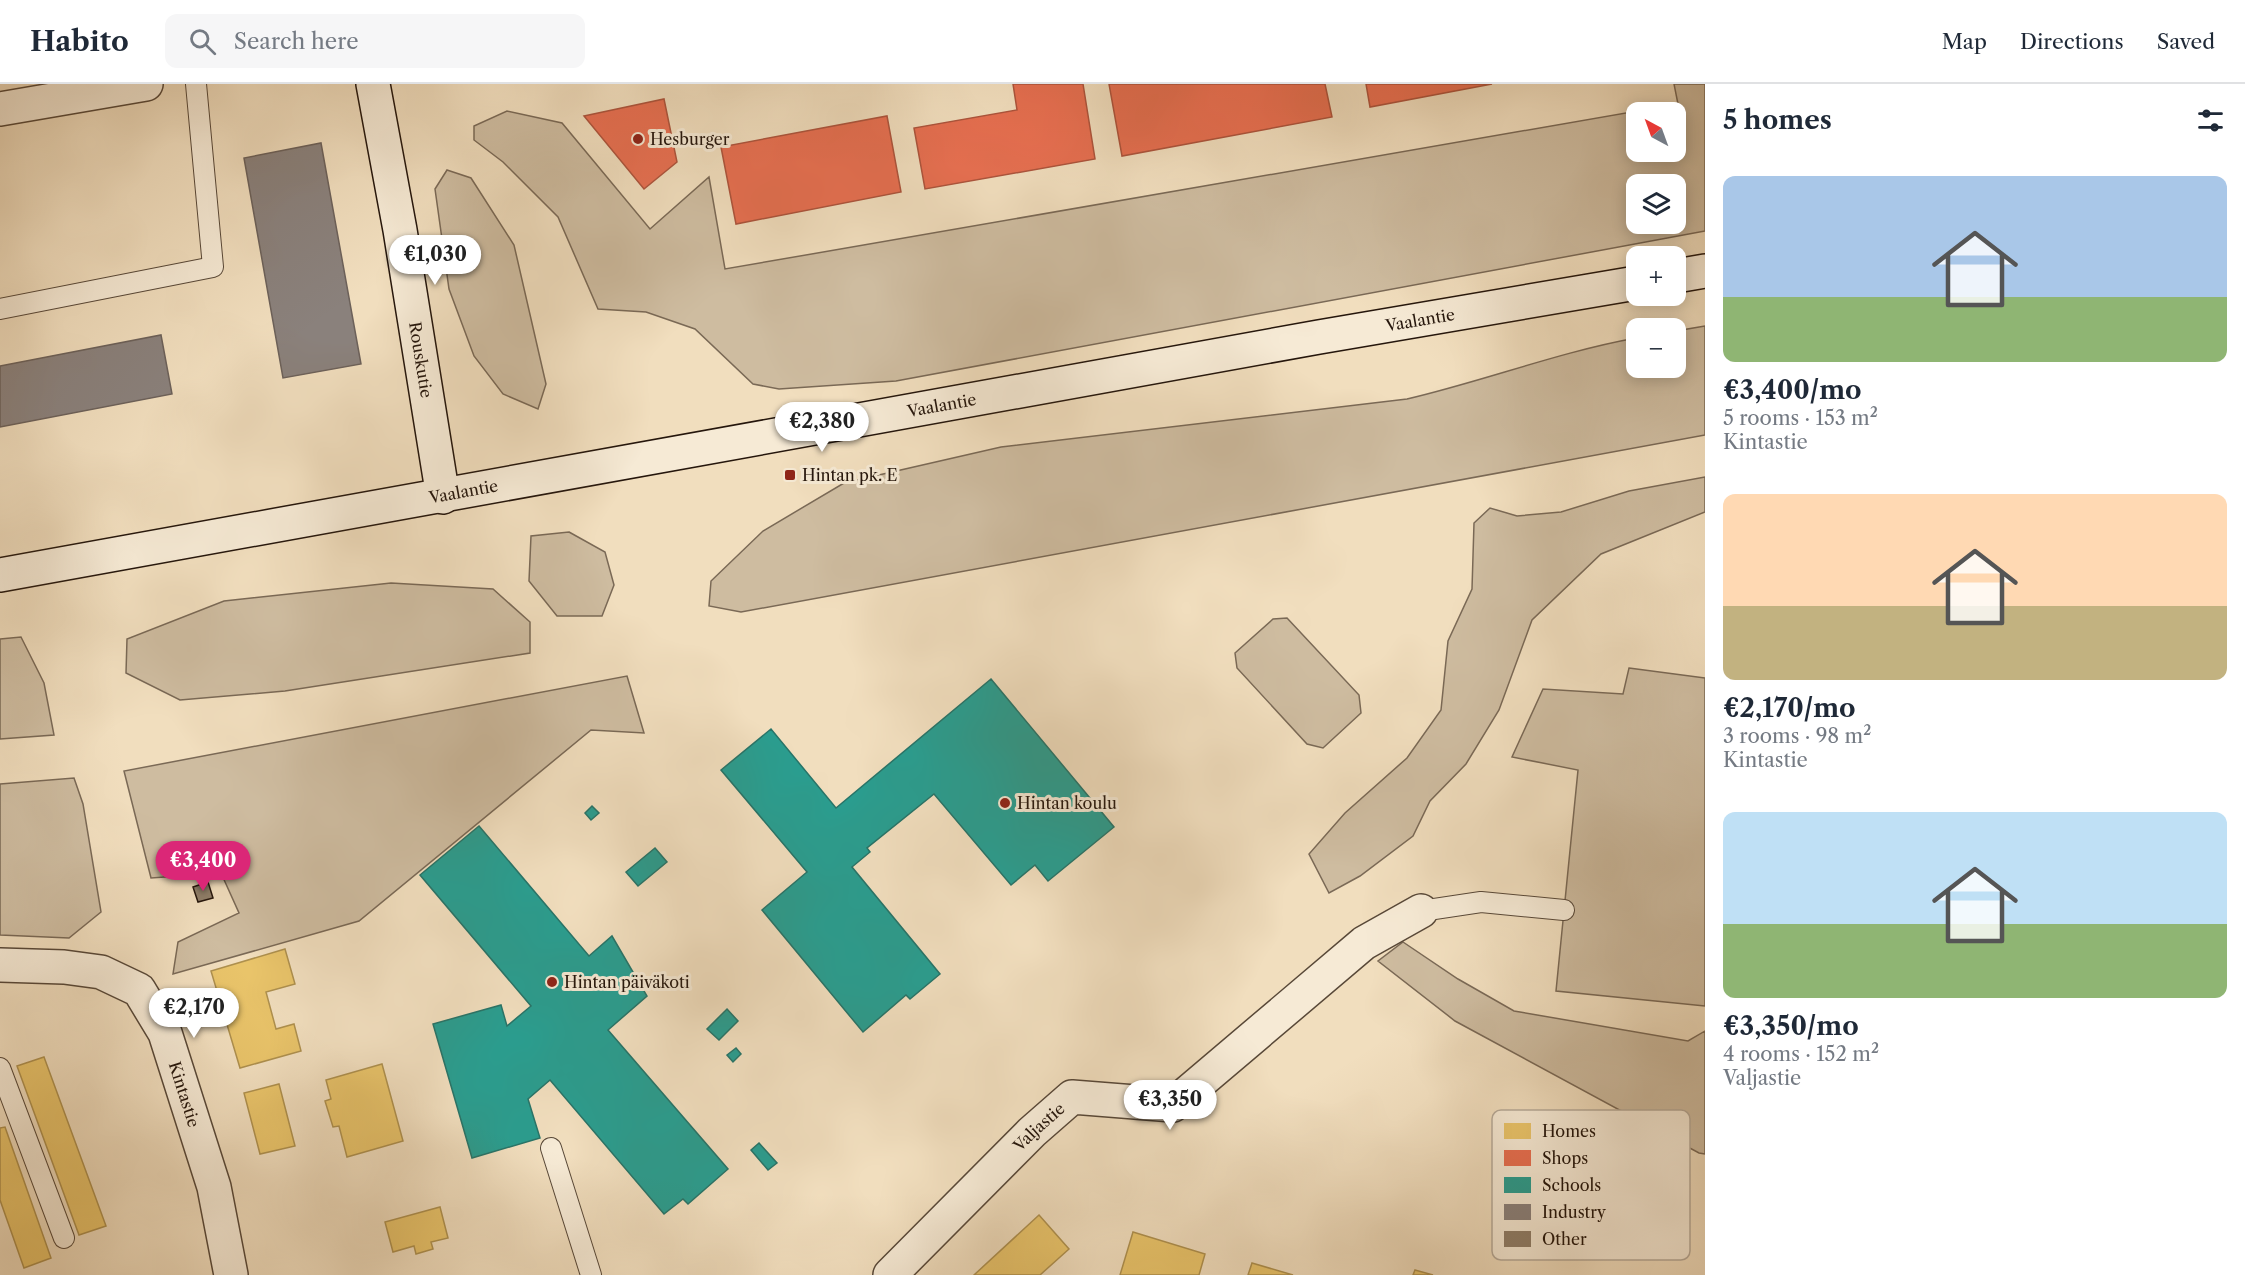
<!DOCTYPE html>
<html lang="en">
<head>
<meta charset="utf-8">
<style>
	body { margin:0; font-family:"Libre Caslon Text",serif; background:#f6f6f7; color:#1f2937; height:100vh; display:flex; flex-direction:column; font-size:22px; white-space:nowrap }
	* { box-sizing:border-box; margin:0 }
	p { font-size:20px; color:#747a83 }
	.icon { flex:none; width:33px; height:33px; fill:none; stroke:currentColor; stroke-width:2; stroke-linecap:round; stroke-linejoin:round }
	.map { position:relative; flex:1; overflow:hidden }
	.details { display:flex; flex-direction:column; background:#fff; width:540px }
	.details>* { flex:none }
	.needle { width:39px; rotate:319deg }
	.fabs { position:absolute; left:1626px; top:18px; display:grid; gap:12px }
	.fabs a { display:grid; place-items:center; width:60px; height:60px; border-radius:12px; background:#fff; box-shadow:0 3px 15px #0003; font-size:30px }
	.price { position:absolute; translate:-50% -51px; padding:0 14px; border-radius:21px; background:#fff; color:#222; font-size:20px; line-height:39px; filter:drop-shadow(0 2px 3px #0008) }
	.price::after { content:''; position:absolute; left:50%; top:36px; width:18px; height:14px; margin-left:-9px; background:inherit; clip-path:polygon(0 0,100% 0,50% 100%) }
	.price.current { background:#db2777; color:#fff }
	ul { padding:0; list-style:none }
	li { display:grid; align-content:center; gap:12px; height:318px; padding:0 18px }
	li span { display:grid; place-items:center; height:186px; border-radius:12px; color:#555 }
	li>.icon { margin-inline-start:auto }
	span .icon { width:108px; height:108px; fill:#fffc; stroke-width:1 }
	li b { font-size:26px }
	h2 { display:flex; justify-content:space-between; align-items:center; height:72px; padding:0 18px; font-size:26px }
	header { display:flex; align-items:center; gap:36px; box-sizing:border-box; height:84px; padding:0 30px; background:#fff; border-bottom:2px solid #e0e1e3 }
	header strong { font-size:28px }
	nav { display:flex; gap:33px; margin-inline-start:auto; font-size:21px }
	.search { width:420px; height:54px; background:#f6f6f7; display:flex; align-items:center; gap:15px; box-sizing:border-box; padding:0 21px; border-radius:12px; color:#747a83; font-size:22px }
	main { display:flex; flex:1; min-height:0 }
	.map>svg:first-child { display:block }
</style>
</head>
<body>
<header>
<strong>Habito</strong>
<div class="search"><svg class="icon" aria-label="search" viewBox="0 0 24 24"><circle cx="10" cy="10" r="6"/><path d="M15 15l6 6"/></svg>Search here</div>
<nav><a>Map</a><a>Directions</a><a>Saved</a></nav>
</header>
<main>
<div class="map">
<svg width="1705" height="1191" viewBox="0 0 1705 1191">
	<rect width="100%" height="100%" fill="#f1debe"/>
	<filter id="stains"><feTurbulence type="fractalNoise" baseFrequency=".00333" numOctaves="4"/><feColorMatrix values="0 0 0 0 .2 0 0 0 0 .09 0 0 0 0 .02 0 0 0 .5 -.17"/></filter>
	<radialGradient id="worn" r=".72"><stop offset=".6" stop-color="#630" stop-opacity="0"/><stop offset="1" stop-color="#630" stop-opacity=".3"/></radialGradient>
	<path fill="#cebca0" stroke="#7a6956" stroke-width="1.5" fill-rule="evenodd" d="M1674,0H1705V147L896,297L779,305L753,300L695,245L646,228L598,225L558,133L503,78L474,56V42L507,27L562,39L650,145L709,93L725,185L1678,20ZM1636,28H1676V68H1636ZM1636,100H1676V140H1636Z
		M447,86L471,94L514,161L546,300L538,325L503,310L474,272L449,205L435,105Z
		M1705,242V351L741,528L709,522L711,497L763,447L844,399L1001,363L1407,315C1484,297 1559,268 1636,254V284H1676V247Z
		M1705,393V428L1601,470L1532,536L1499,626L1466,680L1430,717L1413,752L1360,792L1329,809L1309,770L1345,729L1407,674L1441,626L1448,557L1472,505L1474,439L1490,424L1517,432L1561,428L1629,407Z
		M569,448L605,468L614,501L602,532H557L529,497L531,452Z
		M391,499L493,505L530,538V569L285,607L180,616L126,589L127,555L224,517Z
		M1287,534L1359,611L1361,629L1323,664L1307,660L1237,584L1235,569L1273,535Z
		M21,553L44,599L54,651L0,655V555Z
		M1629,584L1705,594V922L1556,907L1578,686L1512,673L1543,605L1623,610Z
		M627,592L644,649L591,646L359,837L173,890L178,858L239,829L221,789L151,794L124,687Z
		M74,694L83,720L101,828L69,854L0,851V700Z
		M1403,858L1458,895L1514,927L1688,957L1705,947V1070L1699,1069L1455,937L1378,877Z"/>
	<path fill="#e9c46a" stroke="#ae904e" stroke-width="1.5" d="M285,865L295,900L266,908L276,945L294,940L301,967L240,984L211,887Z
		M44,973L106,1142L79,1151L17,982Z
		M382,980L403,1057L347,1073L339,1042L333,1043L325,1017L331,1015L326,996Z
		M279,1000L295,1062L260,1070L244,1009Z
		M5,1043L51,1174L24,1184L0,1116V1044Z
		M440,1123L448,1154L431,1158L433,1165L416,1170L414,1162L393,1168L385,1138Z
		M1039,1131L1069,1165L1040,1191H974Z
		M1133,1148L1205,1170L1199,1191H1120Z
		M1252,1179L1293,1191H1248Z
		M1415,1186L1433,1191H1413Z"/>
	<path fill="#e76f51" stroke="#ad543c" stroke-width="1.5" d="M1013,0H1083L1095,75L925,105L914,44L1017,26Z
		M1109,0H1325L1332,33L1122,72Z
		M1366,0H1492L1370,23Z
		M664,15L677,78L644,105L584,32Z
		M887,32L901,108L736,140L721,63Z"/>
	<path fill="#2a9d8f" stroke="#287468" stroke-width="1.5" d="M991,595L1114,743L1048,797L1035,781L1011,801L934,710L867,764L870,768L852,783L940,890L910,915L906,911L863,948L762,826L807,788L721,686L771,645L836,724Z
		M592,722L599,729L591,736L585,729Z
		M479,742L589,872L612,852L647,912L608,946L728,1085L688,1120L683,1115L664,1130L550,996L528,1015L540,1054L472,1074L433,940L501,921L507,942L531,922L420,791Z
		M655,764L667,778L638,802L626,788Z
		M727,925L738,937L719,956L707,945Z
		M736,964L741,970L733,978L727,971Z
		M759,1059L777,1079L768,1086L751,1066Z"/>
	<path fill="#8a817c" stroke="#6c615a" stroke-width="1.5" d="M321,59L361,280L283,294L244,74Z
		M161,251L172,310L0,343V282Z"/>
	<path fill="#8f7e69" stroke="#25160c" stroke-width="1.5" d="M208,798L213,814L198,818L193,803Z"/>
	<g fill="none" stroke-linecap="round" stroke-linejoin="round">
		<g stroke="#584838" stroke-width="22">
			<path id="lane" d="M0,225L213,183L196,0
				M1421,827L1481,818L1564,826
				M0,984L64,1154
				M551,1064L591,1191"/>
		</g>
		<g stroke="#584838" stroke-width="36">
			<g id="street">
				<path d="M0,25L146,0"/>
				<path id="s1" d="M0,881L64,883L101,888L139,906L165,949L214,1103L231,1191"/>
				<path id="s2" d="M890,1191L1032,1048L1072,1013L1173,1021L1364,859L1421,827"/>
			</g>
		</g>
		<g stroke="#25160c" stroke-width="36">
			<g id="secondary">
				<path id="s3" d="M373,0L400,146L443,413"/>
				<path d="M1676,192L1705,187"/>
				<path id="s4" d="M0,491L1319,253L1636,199"/>
			</g>
		</g>
		<use href="#lane" stroke="#f6ead5" stroke-width="20"/>
		<use href="#street" stroke="#f6ead5" stroke-width="33"/>
		<use href="#secondary" stroke="#f6ead5" stroke-width="33"/>
	</g>
	<g fill="#8f2418" stroke="#f6ead5" stroke-width="2">
		<circle cx="638" cy="55" r="6"/>
		<rect x="784" y="385" width="12" height="12" rx="3"/>
		<circle cx="1005" cy="719" r="6"/>
		<circle cx="552" cy="898" r="6"/>
	</g>
	<g text-anchor="middle" stroke-width="6" stroke-linejoin="round" paint-order="stroke">
		<g font-size="16" fill="#25160c" stroke="#f6ead5" text-anchor="start">
			<text x="650" y="61">Hesburger</text>
			<text x="802" y="397">Hintan pk. E</text>
			<text x="1017" y="725">Hintan koulu</text>
			<text x="564" y="904">Hintan päiväkoti</text>
		</g>
		<g font-size="16" fill="#25160c" stroke="#f6ead5">
			<text dy="6" stroke="none"><textPath href="#s4" startOffset="1443">Vaalantie</textPath></text>
			<text dy="6" stroke="none"><textPath href="#s3" startOffset="280">Rouskutie</textPath></text>
			<text dy="6" stroke="none"><textPath href="#s4" startOffset="957">Vaalantie</textPath></text>
			<text dy="6" stroke="none"><textPath href="#s4" startOffset="471">Vaalantie</textPath></text>
			<text dy="6" stroke="none"><textPath href="#s1" startOffset="258">Kintastie</textPath></text>
			<text dy="6" stroke="none"><textPath href="#s2" startOffset="210">Valjastie</textPath></text>
		</g>
	</g>
	<rect x="1492" y="1026" width="198" height="150" rx="9" fill="#f6ead5" stroke="#b7aa99" stroke-width="1.5"/>
	<rect x="1504" y="1039" width="27" height="16" fill="#e9c46a"/>
	<rect x="1504" y="1066" width="27" height="16" fill="#e76f51"/>
	<rect x="1504" y="1093" width="27" height="16" fill="#2a9d8f"/>
	<rect x="1504" y="1120" width="27" height="16" fill="#8a817c"/>
	<rect x="1504" y="1147" width="27" height="16" fill="#8f7e69"/>
	<g font-size="16" fill="#25160c">
		<text x="1542" y="1053">Homes</text>
		<text x="1542" y="1080">Shops</text>
		<text x="1542" y="1107">Schools</text>
		<text x="1542" y="1134">Industry</text>
		<text x="1542" y="1161">Other</text>
	</g>
	<rect width="100%" height="100%" filter="url(#stains)"/>
	<rect width="100%" height="100%" fill="url(#worn)"/>
</svg>
<div class="fabs">
<a><svg class="needle" viewBox="-14 -14 28 28"><path d="M0-13l5 13h-10z" fill="#e53935"/><path d="M0 13l5-13h-10z" fill="#747a83"/></svg></a>
<a><svg class="icon" aria-label="layers" viewBox="0 0 24 24"><path d="M12 4l9 5-9 5-9-5zM3 14l9 5 9-5"/></svg></a>
<a>+</a>
<a>−</a>
</div>
<b class="price" style="left:435px;top:202px">€1,030</b>
<b class="price" style="left:822px;top:369px">€2,380</b>
<b class="price current" style="left:203px;top:808px">€3,400</b>
<b class="price" style="left:194px;top:955px">€2,170</b>
<b class="price" style="left:1170px;top:1047px">€3,350</b>
</div>
<section class="details">
<h2>5 homes<svg class="icon" aria-label="filters" viewBox="0 0 24 24"><path d="M4 7h16M4 17h16"/><circle cx="9" cy="7" r="2"/><circle cx="15" cy="17" r="2"/></svg></h2>
<ul>
<li><span style="background:linear-gradient(#a9c7e8 65%,#8fb573 0)"><svg class="icon" aria-label="home" viewBox="0 0 24 24"><path d="M3 11l9-7 9 7M6 9v11h12V9"/></svg></span><div><b>€3,400/mo</b><p>5 rooms · 153 m²</p><p>Kintastie</p></div></li>
<li><span style="background:linear-gradient(#ffd9b3 60%,#c2b280 0)"><svg class="icon" aria-label="home" viewBox="0 0 24 24"><path d="M3 11l9-7 9 7M6 9v11h12V9"/></svg></span><div><b>€2,170/mo</b><p>3 rooms · 98 m²</p><p>Kintastie</p></div></li>
<li><span style="background:linear-gradient(#bfe0f5 60%,#8fb573 0)"><svg class="icon" aria-label="home" viewBox="0 0 24 24"><path d="M3 11l9-7 9 7M6 9v11h12V9"/></svg></span><div><b>€3,350/mo</b><p>4 rooms · 152 m²</p><p>Valjastie</p></div></li>
</ul>
</section>
</main>
</body>
</html>
